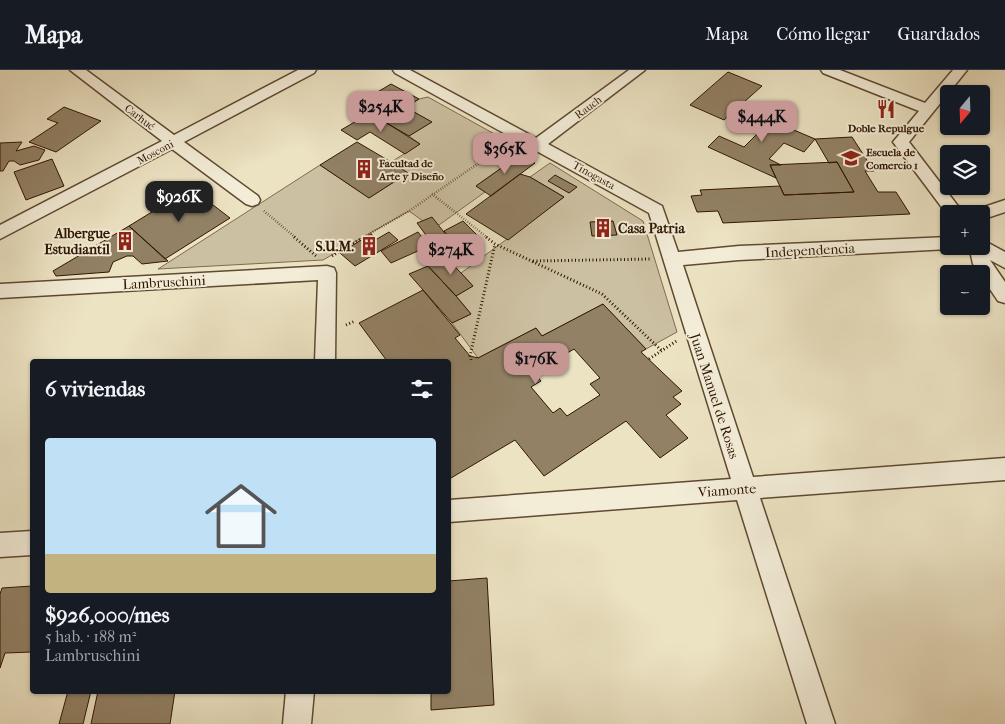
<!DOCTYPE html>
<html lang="es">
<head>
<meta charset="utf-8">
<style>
	body { margin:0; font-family:"IM FELL French Canon",serif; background:#242831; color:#f1f3f6; height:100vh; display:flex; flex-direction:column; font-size:19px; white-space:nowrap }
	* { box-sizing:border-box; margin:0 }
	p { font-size:16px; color:#9ea1a6 }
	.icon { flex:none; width:28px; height:28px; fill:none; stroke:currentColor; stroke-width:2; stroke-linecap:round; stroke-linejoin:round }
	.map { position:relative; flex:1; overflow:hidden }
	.side { position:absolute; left:30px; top:289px; width:421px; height:335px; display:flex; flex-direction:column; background:#171b24; border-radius:5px; box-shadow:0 1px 4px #0004 }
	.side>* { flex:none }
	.needle { width:32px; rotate:199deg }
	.buttons { position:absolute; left:940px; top:15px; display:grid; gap:10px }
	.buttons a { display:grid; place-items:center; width:50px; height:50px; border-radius:5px; background:#171b24; box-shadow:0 1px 4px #0004; font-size:25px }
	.price { position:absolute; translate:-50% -42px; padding:0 11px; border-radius:10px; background:#c59692; color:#111; font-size:16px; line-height:32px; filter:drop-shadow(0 1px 2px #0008) }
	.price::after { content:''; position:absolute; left:50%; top:30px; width:15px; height:11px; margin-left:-8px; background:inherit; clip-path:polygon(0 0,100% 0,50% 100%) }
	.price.active { background:#222; color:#fff }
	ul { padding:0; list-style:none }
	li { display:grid; align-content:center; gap:10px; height:265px; padding:0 15px }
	li span { display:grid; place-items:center; height:155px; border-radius:5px; color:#555 }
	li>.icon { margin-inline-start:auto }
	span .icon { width:90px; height:90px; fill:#fffc; stroke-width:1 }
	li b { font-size:21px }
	h2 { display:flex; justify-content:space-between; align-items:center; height:60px; padding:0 15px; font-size:21px }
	header { display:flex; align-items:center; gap:30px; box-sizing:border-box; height:70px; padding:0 25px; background:#171b24; border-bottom:1px solid #363941 }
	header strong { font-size:24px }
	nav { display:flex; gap:28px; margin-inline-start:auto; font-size:18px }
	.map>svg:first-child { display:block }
</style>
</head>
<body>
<header>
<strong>Mapa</strong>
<nav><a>Mapa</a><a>Cómo llegar</a><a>Guardados</a></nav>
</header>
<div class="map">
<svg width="1005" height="654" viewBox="0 0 1005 654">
	<rect width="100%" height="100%" fill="#ece3c3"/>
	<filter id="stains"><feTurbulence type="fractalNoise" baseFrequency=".004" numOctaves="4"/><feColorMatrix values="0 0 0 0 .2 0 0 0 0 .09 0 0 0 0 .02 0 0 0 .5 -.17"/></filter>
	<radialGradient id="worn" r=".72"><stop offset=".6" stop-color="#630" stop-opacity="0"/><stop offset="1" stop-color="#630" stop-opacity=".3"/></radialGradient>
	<path fill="#ccc0a2" stroke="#7e6b51" d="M428,27L525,81L476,116L485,122L439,155L423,151L409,141L323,190L158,199L320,95L369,128L408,103L391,92L420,74L409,66L431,52L405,37L419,29Z
		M550,93L643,151L677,262L646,279L603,234L542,266L536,258L478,288L452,253L471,244L456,226L473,216L461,203L564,127L530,107Z"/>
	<path fill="#928165" stroke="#301600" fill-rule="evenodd" d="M728,2L762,16L724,50L690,35Z
		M391,14L419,29L383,51L374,45L387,38L369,27Z
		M64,37L101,51L56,82L29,72L58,53L47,49Z
		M405,37L432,52L409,66L383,51Z
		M749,41L815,69L804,82L784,73L769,89L781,95H770L776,108L708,77L719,66L744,77L759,62L736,52Z
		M370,43L374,45L420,74L405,84L370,62L357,70L341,60Z
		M852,67L874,101H865L878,122H896L910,144L723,153L718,141L697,142L691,126L702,125L700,120L780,116L784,125L854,122L837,92L829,93L815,69Z
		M22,72L16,81L34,76L45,80L39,90L20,95L14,91H9L3,101H0V73Z
		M357,72L391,92L408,103L369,128L320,95Z
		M520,85L535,93L491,126L476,116Z
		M52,89L64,116L26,130L14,102Z
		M837,92L854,122L784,125L770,95Z
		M520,104L530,107L564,127L508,170L466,144Z
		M555,105L577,117L569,123L548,111Z
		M191,118L230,148L165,189L129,156Z
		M432,147L447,166L431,172L417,153Z
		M463,151L477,165L457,175L444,161Z
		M613,151L617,165L592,166L590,152Z
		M129,156L168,191L142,194L133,186H127L113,192L109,202L56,206L53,201Z
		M389,162L398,170L355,196L340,183L371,164L377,169Z
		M418,162L429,176L391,193L381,181Z
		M445,186L461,203L473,216L456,226L428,196Z
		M428,196L456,226L471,244L452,253L409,204Z
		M423,220L460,265L455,268L470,286L478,288L536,258L542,266L603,234L646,279L641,282L682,321L673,327L681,334L666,345L688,368L660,388L626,351L544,406L515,370L451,408L449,403V291H387L359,253ZM574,279L600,308L590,314L600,325L567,346L560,338L553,343L531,317L541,311L534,303Z
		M487,508L494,635L431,640V621H449V511Z
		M32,516V582L5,583L0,598V524L2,518Z
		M68,621H91L83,654H59Z
		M98,621H175L170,654H91Z"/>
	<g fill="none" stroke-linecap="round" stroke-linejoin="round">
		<g stroke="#5f4931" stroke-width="3">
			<path id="minor" d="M70,0H86L174,65L298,0H316L314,3L184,72L258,126L260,130L258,134L252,136L246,134L172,79L0,169V155L162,71Z
				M393,0H410L536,68L629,0H645L548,74L662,136L678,182L739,176L949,167V176H956L949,179L739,190L683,195L753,407L1005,388V410L760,428L835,654H807L737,430L449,452V430L731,409L649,143L395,3Z
				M821,0H840L925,33L953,0H967L909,72L964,144H949V147L893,72L919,41L823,3Z
				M1005,130V142L981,150V144H973L975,140Z
				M981,169L1005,182V198L990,190L1005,212V233L998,231L973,194L969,176H981Z
				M327,196L334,198L336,203L335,291H315L318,210L0,228V214Z
				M32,461V485L0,487V463Z
				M286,621H314L311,654H283Z"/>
		</g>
		<path stroke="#301600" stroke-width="2.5" stroke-dasharray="0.5 2" stroke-linecap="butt" d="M432,124L488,168
			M264,141L296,168
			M362,168L409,141L505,75"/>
		<path stroke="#301600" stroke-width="3" stroke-dasharray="1 2.5" stroke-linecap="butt" d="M294,167L316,186
			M486,167L495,174L602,224L662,281
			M332,186L364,167
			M533,191L652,189
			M346,255L355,251
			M649,289L678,270
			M471,290L470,286L495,174"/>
		<use href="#minor" fill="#f3edd8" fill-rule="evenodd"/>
	</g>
	<defs>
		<g id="restaurant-bare" transform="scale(1.5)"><path d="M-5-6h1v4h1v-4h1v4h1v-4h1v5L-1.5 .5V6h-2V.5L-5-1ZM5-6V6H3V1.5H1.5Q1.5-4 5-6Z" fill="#8f2418" stroke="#f3edd8" stroke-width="2.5" paint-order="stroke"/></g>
		<g id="school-bare" transform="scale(1.5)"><path d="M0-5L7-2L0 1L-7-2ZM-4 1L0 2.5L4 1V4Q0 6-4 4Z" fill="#8f2418" stroke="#f3edd8" stroke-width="2.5" paint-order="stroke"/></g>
		<g id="building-bare" transform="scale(1.5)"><path d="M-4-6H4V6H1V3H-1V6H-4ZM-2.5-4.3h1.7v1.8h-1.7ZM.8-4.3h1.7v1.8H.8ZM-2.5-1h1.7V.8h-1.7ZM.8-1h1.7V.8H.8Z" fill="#8f2418" stroke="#f3edd8" stroke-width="2.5" paint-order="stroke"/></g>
	</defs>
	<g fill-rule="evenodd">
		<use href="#restaurant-bare" x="886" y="39"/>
		<use href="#school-bare" x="851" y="88"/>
		<use href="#building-bare" x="364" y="99"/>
		<use href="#building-bare" x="603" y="158"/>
		<use href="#building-bare" x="125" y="171"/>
		<use href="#building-bare" x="369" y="176"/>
	</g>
	<g text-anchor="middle" stroke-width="4" stroke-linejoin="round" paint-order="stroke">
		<g font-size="11" fill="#301600" stroke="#f3edd8">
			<text transform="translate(588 37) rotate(-37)" y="4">Rauch</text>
			<text transform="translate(140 47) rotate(37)" y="4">Carhué</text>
			<text transform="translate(155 82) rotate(-28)" y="4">Mosconi</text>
			<text transform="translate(594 105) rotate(29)" y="4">Tinogasta</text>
		</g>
		<g font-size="11" font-weight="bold" fill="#301600" stroke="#f3edd8" text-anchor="start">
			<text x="886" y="62" text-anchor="middle">Doble Repulgue</text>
			<text x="866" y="86">Escuela de<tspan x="866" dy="13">Comercio 1</tspan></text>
			<text x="379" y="97">Facultad de<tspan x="379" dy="13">Arte y Diseño</tspan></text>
		</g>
		<g font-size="14" font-weight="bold" fill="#301600" stroke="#f3edd8" text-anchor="end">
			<text x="618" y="163" text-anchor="start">Casa Patria</text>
			<text x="110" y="168">Albergue<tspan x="110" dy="16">Estudiantil</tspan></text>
			<text x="354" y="181">S.U.M.</text>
		</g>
		<g font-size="14" fill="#301600" stroke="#f3edd8">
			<text transform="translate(810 180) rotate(-3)" y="5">Independencia</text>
			<text transform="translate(164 212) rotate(-3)" y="5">Lambruschini</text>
			<text transform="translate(715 326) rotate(72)" y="5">Juan Manuel de Rosas</text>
			<text transform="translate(727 420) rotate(-4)" y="5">Viamonte</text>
		</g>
	</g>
	<rect width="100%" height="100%" filter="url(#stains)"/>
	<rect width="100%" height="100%" fill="url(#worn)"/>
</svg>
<div class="buttons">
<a><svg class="needle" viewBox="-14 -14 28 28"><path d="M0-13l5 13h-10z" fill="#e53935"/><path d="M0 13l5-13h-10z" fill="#9ea1a6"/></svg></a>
<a><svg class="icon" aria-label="layers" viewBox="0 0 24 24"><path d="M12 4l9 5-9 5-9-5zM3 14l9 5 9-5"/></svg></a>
<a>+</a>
<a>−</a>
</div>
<b class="price" style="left:381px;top:63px">$254K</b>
<b class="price" style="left:762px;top:73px">$444K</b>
<b class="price" style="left:505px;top:105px">$365K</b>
<b class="price active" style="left:179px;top:153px">$926K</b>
<b class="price" style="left:451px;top:206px">$274K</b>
<b class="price" style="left:536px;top:315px">$176K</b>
<section class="side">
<h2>6 viviendas<svg class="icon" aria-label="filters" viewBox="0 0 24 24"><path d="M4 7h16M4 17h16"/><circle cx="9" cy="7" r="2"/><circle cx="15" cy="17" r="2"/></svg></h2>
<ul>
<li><span style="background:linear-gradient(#bfe0f5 75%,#c2b280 0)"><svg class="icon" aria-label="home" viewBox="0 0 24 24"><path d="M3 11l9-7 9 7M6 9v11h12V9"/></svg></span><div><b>$926,000/mes</b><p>5 hab. · 188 m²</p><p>Lambruschini</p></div></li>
</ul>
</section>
</div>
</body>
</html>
